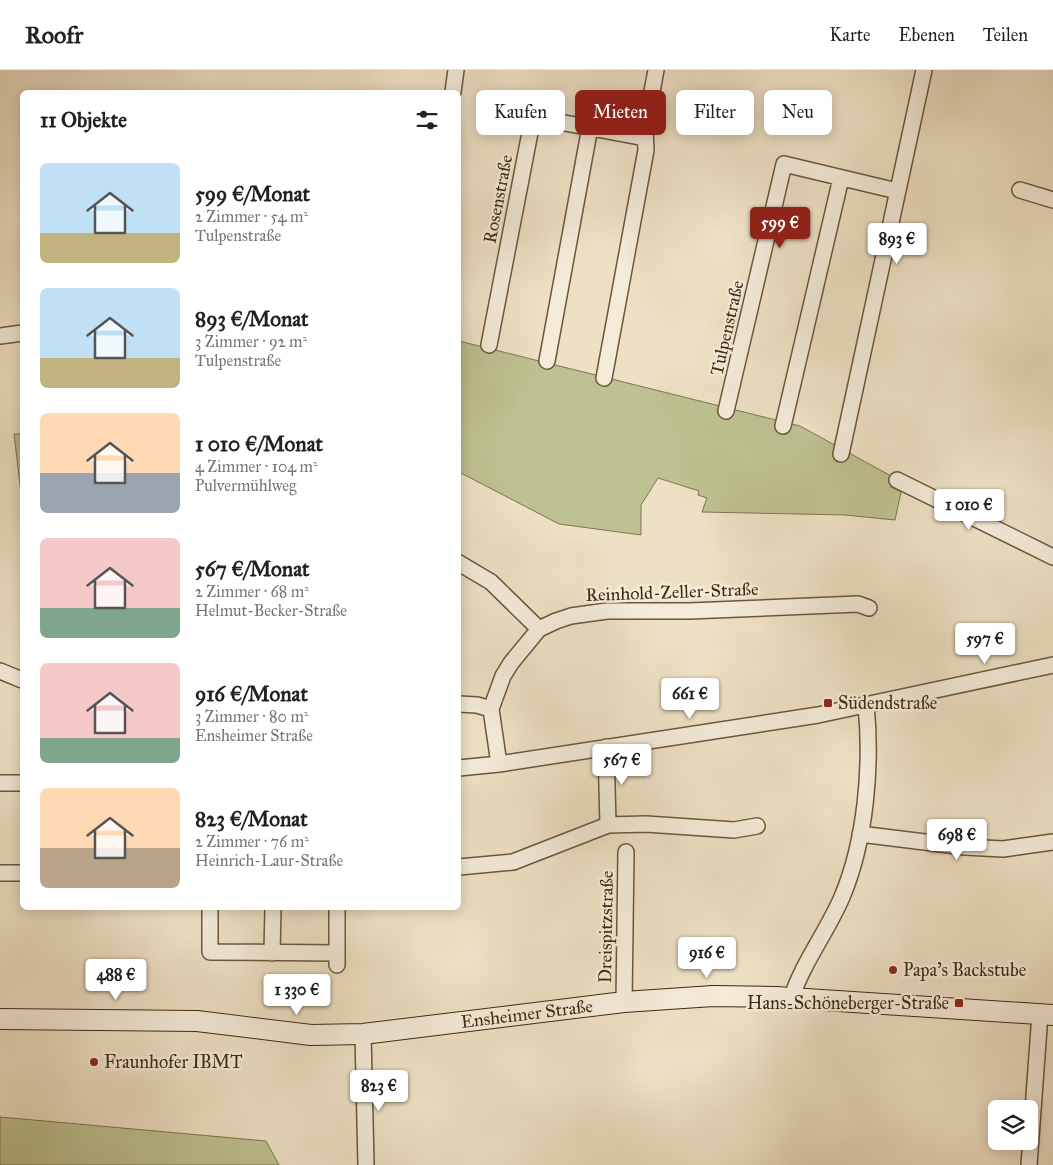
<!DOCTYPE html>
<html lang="de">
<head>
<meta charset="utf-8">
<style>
	body { margin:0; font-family:"IM FELL Great Primer",serif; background:#f6f6f6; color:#202124; height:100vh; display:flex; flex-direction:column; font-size:19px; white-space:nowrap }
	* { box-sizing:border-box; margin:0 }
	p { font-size:16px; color:#757577 }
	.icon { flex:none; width:28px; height:28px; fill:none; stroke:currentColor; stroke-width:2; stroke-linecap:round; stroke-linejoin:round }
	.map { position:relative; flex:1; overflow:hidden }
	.sheet { position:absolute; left:20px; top:20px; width:441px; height:820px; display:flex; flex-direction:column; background:#fff; border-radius:8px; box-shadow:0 2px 12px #0003 }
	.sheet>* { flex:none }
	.hud { position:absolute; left:476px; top:20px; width:475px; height:45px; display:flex; gap:10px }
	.controls { position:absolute; left:988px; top:1030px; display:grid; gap:10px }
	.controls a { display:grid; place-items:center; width:50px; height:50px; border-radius:8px; background:#fff; box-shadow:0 2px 12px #0003; font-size:25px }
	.price { position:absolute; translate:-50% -42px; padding:0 11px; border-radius:5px; background:#fff; color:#222; font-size:16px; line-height:32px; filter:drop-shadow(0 1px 2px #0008) }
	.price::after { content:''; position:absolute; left:50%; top:30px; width:15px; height:11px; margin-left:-8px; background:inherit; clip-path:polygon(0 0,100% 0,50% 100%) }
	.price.selected { background:#8f2418; color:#fff }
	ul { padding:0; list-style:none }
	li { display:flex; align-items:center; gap:15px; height:125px; padding:0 20px }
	li span { display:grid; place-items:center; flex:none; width:140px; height:100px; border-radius:8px; color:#555 }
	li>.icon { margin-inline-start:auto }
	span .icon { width:60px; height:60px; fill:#fffc; stroke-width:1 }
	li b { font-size:21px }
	h2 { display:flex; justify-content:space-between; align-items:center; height:60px; padding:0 20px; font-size:21px }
	.tag { padding:0 18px; border-radius:8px; background:#fff; box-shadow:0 2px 12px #0003; font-size:18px; line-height:45px }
	.tag.selected { background:#8f2418; color:#fff }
	header { display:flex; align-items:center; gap:30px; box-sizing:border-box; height:70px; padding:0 25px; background:#fff; border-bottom:1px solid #e0e0e0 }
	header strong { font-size:24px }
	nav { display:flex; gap:28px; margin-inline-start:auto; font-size:18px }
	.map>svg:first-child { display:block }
</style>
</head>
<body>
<header>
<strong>Roofr</strong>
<nav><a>Karte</a><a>Ebenen</a><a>Teilen</a></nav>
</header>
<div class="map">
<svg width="1053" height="1095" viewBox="0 0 1053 1095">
	<rect width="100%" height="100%" fill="#eee0c4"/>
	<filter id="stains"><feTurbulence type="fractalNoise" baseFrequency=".004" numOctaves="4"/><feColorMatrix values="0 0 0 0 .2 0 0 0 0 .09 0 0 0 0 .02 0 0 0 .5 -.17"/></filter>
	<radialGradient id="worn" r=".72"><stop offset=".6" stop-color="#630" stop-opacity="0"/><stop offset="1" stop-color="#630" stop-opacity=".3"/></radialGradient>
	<path fill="#bec191" stroke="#7f754f" d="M459,271L800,356L893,407L891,417L901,422L895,450L845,445L702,442L707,428L698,425L699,421L658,408L641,435V465L559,454L459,402Z
		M14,364H22V423H21Z
		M0,1047L266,1071L279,1095H0Z"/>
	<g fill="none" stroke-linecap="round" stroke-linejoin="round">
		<g stroke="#6c573b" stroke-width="18">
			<path id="street" d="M453,22L456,0
				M1020,120L1053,130
				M0,266L22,263
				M489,275L533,47L645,68
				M547,291L590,57
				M604,308L646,80L645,59L656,0
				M726,341L784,94L897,121
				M783,356L841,108
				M841,384L924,0
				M897,410L1053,487
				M459,493L491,512L539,559
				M0,601L22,610
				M459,634L477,635L491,639
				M606,677L608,755
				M499,694L491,639L503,606L511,593L539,559L556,551L571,546L607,541H689L858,534L869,538
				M459,698L499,694L818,645L1053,595
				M0,713H22
				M860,764L965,777L1003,779L1053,772
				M459,797L513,792L608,755L646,754L734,760L757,756
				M0,803H22
				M210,838V882L337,883
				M272,883L273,838
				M337,895V838
				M791,929C803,892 827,862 842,827C866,770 872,695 866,635
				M624,932L626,782
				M363,964L366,1095
				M1029,1095L1040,944"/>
		</g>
		<g stroke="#40290d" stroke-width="22">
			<g id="secondary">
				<path id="s1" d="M0,949L197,951L311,965L363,964L624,932L713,926L776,927L1053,945"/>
			</g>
		</g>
		<use href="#street" stroke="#f4ebd9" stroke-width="15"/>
		<use href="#secondary" stroke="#f4ebd9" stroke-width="20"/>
	</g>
	<g fill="#8f2418" stroke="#f4ebd9" stroke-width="2">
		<rect x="823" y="628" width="10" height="10" rx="2.5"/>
		<circle cx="893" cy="900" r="5"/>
		<rect x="954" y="928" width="10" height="10" rx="2.5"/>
		<circle cx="94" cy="992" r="5"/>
	</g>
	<g text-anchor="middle" stroke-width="5" stroke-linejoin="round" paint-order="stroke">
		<g font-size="18" fill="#40290d" stroke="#f4ebd9">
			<text transform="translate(498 129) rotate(-79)" y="6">Rosenstraße</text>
			<text transform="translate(727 258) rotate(-77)" y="6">Tulpenstraße</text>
			<text transform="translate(672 522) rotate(-2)" y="6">Reinhold-Zeller-Straße</text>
			<text transform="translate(606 857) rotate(-89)" y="6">Dreispitzstraße</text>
			<text dy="6" stroke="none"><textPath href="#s1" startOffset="529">Ensheimer Straße</textPath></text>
		</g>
		<g font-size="18" fill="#40290d" stroke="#f4ebd9" text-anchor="start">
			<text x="838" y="639">Südendstraße</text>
			<text x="903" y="906">Papa's Backstube</text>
			<text x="949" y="939" text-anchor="end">Hans-Schöneberger-Straße</text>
			<text x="104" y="998">Fraunhofer IBMT</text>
		</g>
	</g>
	<rect width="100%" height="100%" filter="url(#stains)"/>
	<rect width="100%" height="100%" fill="url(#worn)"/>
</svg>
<div class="controls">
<a><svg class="icon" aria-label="layers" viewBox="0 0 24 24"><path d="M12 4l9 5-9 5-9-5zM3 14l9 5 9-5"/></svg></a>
</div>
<b class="price selected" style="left:780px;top:179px">599 €</b>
<b class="price" style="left:897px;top:195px">893 €</b>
<b class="price" style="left:969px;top:461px">1 010 €</b>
<b class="price" style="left:985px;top:595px">597 €</b>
<b class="price" style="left:690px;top:650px">661 €</b>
<b class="price" style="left:622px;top:716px">567 €</b>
<b class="price" style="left:957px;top:791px">698 €</b>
<b class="price" style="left:707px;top:909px">916 €</b>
<b class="price" style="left:116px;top:931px">488 €</b>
<b class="price" style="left:297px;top:946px">1 330 €</b>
<b class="price" style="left:379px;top:1042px">823 €</b>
<div class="hud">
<a class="tag">Kaufen</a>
<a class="tag selected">Mieten</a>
<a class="tag">Filter</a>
<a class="tag">Neu</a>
</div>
<section class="sheet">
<h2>11 Objekte<svg class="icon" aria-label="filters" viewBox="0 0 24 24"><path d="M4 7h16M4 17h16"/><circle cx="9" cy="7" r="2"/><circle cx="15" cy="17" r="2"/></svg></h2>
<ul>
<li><span style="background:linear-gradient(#bfe0f5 70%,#c2b280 0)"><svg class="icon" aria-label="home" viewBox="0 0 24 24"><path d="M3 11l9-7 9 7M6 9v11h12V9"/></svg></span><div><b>599 €/Monat</b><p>2 Zimmer · 54 m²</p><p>Tulpenstraße</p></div></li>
<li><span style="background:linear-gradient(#bfe0f5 70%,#c2b280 0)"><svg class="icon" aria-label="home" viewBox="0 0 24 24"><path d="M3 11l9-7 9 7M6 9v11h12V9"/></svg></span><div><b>893 €/Monat</b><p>3 Zimmer · 92 m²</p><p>Tulpenstraße</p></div></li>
<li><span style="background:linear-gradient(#ffd9b3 60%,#9aa5b1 0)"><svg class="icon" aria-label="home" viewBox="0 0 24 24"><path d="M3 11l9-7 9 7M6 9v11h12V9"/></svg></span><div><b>1 010 €/Monat</b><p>4 Zimmer · 104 m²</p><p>Pulvermühlweg</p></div></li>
<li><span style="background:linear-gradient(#f6c9c9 70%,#7fa58c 0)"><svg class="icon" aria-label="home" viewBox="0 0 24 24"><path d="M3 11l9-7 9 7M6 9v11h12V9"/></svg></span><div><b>567 €/Monat</b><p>2 Zimmer · 68 m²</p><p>Helmut-Becker-Straße</p></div></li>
<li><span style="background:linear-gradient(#f6c9c9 75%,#7fa58c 0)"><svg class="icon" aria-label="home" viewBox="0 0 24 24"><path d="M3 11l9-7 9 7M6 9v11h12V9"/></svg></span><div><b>916 €/Monat</b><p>3 Zimmer · 80 m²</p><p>Ensheimer Straße</p></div></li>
<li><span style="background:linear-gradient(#ffd9b3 60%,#b9a48a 0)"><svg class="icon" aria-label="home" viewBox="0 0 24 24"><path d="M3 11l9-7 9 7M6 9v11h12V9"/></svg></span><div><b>823 €/Monat</b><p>2 Zimmer · 76 m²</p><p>Heinrich-Laur-Straße</p></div></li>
</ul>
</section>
</div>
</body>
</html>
